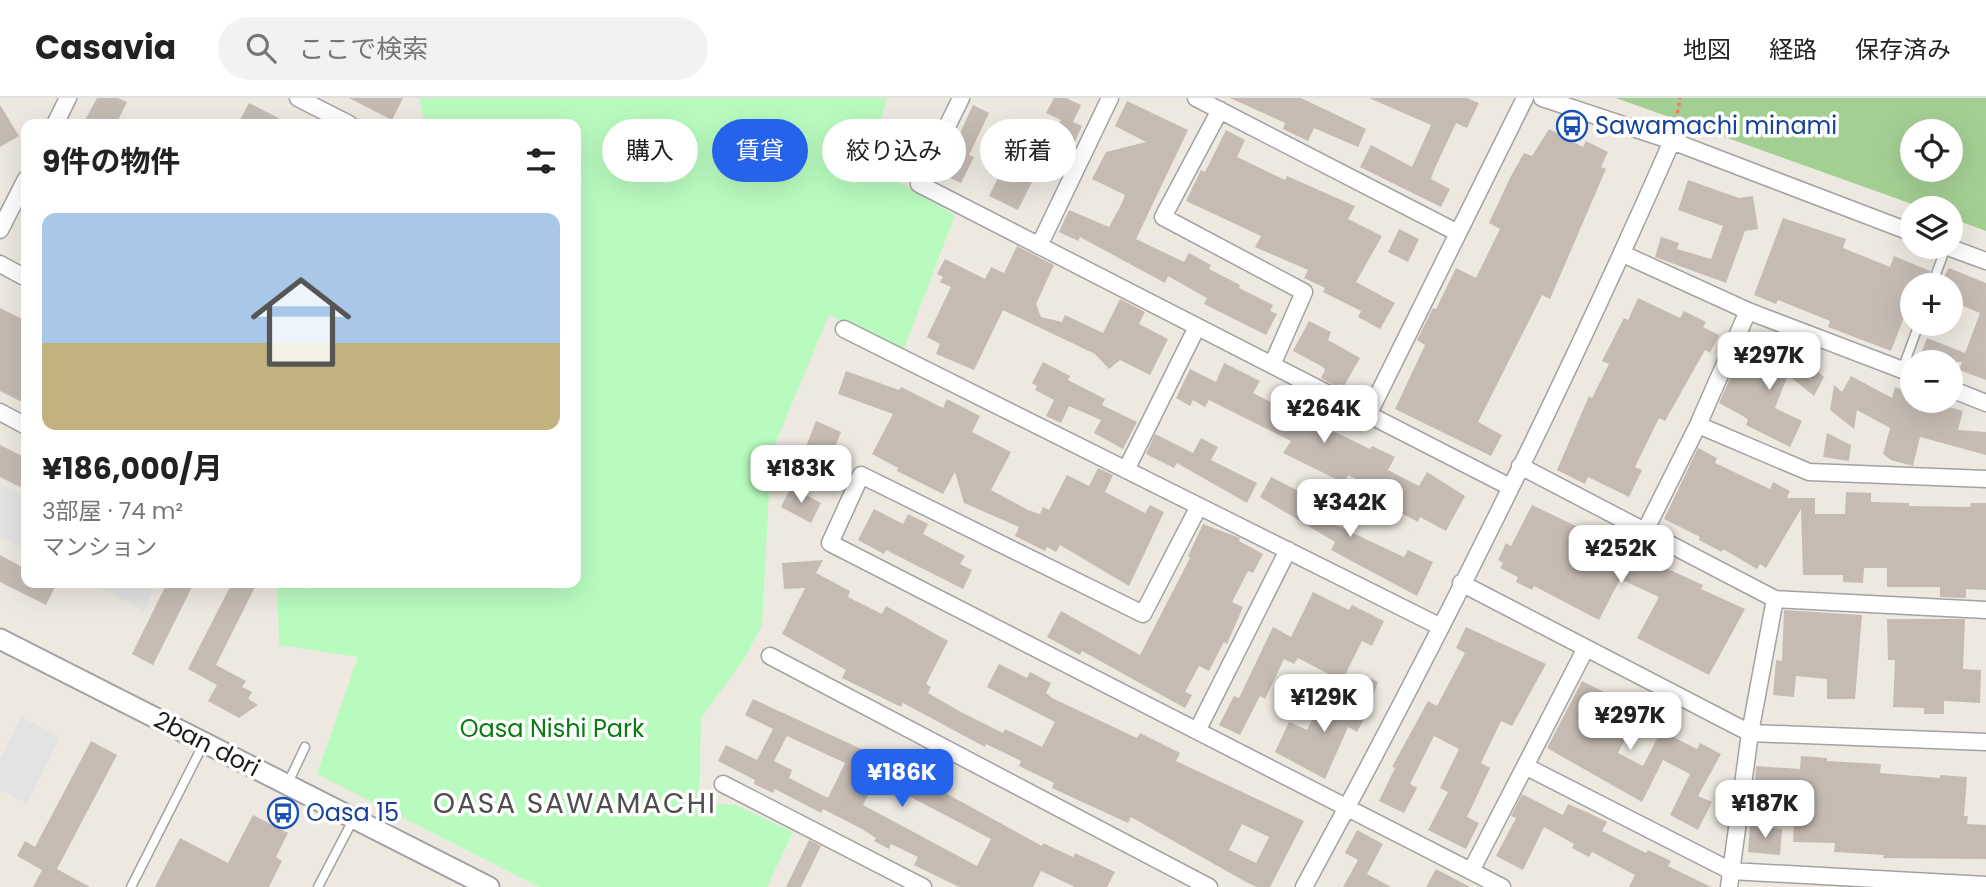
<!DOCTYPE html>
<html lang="ja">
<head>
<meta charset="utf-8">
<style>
	body { margin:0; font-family:Poppins,"Noto Sans JP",sans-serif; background:#f2f2f2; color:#222; height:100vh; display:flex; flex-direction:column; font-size:26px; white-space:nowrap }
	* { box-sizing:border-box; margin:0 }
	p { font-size:23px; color:#767676 }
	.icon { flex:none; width:38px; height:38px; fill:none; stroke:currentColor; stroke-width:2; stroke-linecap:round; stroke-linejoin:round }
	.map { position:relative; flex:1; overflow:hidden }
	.details { position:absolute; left:21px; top:21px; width:560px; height:469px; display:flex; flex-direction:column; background:#fff; border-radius:14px; box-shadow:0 7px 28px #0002 }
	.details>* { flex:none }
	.hud { position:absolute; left:602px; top:21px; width:665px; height:63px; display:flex; gap:14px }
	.tools { position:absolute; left:1900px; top:21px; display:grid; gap:14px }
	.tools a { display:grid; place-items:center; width:63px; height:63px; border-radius:50%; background:#fff; box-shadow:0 7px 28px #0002; font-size:35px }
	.price { position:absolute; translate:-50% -60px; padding:0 16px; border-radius:14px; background:#fff; color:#222; font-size:23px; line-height:46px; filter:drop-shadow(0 2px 4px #0008) }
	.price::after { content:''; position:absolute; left:50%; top:42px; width:21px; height:16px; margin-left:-10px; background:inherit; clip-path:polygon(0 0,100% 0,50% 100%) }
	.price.on { background:#2563eb; color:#fff }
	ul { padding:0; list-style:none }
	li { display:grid; align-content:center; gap:14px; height:371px; padding:0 21px }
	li+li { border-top:2px solid #e0e0e0 }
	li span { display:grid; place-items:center; height:217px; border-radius:14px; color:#555 }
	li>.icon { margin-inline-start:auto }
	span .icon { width:126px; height:126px; fill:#fffc; stroke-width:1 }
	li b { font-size:30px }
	h2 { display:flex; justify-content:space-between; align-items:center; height:84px; padding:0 21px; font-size:30px }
	.tag { padding:0 24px; border-radius:32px; background:#fff; box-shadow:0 7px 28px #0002; font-size:24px; line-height:63px }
	.tag.on { background:#2563eb; color:#fff }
	header { display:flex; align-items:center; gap:42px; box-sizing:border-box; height:98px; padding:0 35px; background:#fff; border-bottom:2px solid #e0e0e0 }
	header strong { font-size:33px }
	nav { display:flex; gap:38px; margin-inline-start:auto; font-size:24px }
	.search { width:490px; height:63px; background:#f2f2f2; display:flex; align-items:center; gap:18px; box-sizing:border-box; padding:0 24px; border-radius:38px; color:#767676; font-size:26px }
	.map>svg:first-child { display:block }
</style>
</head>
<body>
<header>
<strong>Casavia</strong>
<div class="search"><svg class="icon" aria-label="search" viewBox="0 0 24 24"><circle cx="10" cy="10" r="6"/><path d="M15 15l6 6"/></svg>ここで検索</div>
<nav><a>地図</a><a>経路</a><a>保存済み</a></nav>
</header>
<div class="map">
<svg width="1986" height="789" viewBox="0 0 1986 789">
	<rect width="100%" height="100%" fill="#ede9e0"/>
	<path fill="#a4cf93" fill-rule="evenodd" d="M1616,0H1986V133L1951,120V110H1923ZM1913,33H1951V72H1913Z"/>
	<path fill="#b9fbbf" d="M419,0H887L868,66L955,117L904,251L829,217L771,356L762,527L744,561L701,620L699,705L735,707L793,734L767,789H539L317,676L358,559L279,547L277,485H296L306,491L308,485H576V26H425Z"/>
	<path fill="#e3e3e3" d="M0,386L26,399V452L0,439Z
		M89,485H139L154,492L144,513Z
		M21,619L60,639L27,706L0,692V661Z"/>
	<path fill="#c5bbb3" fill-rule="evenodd" d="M97,0H118L127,4L116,26H83Z
		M349,0H403L392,22Z
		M1054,0H1066L1081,7L1073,24L1082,28L1075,43L1070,41L1052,79L1038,72L1018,112L989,98L1017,41L1030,48L1033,42L1048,49L1061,22L1046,15Z
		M1230,0H1301L1366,31L1358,49L1314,30L1308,43L1283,31L1285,25Z
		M1369,0H1467L1479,5L1467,30L1456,25L1434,72L1431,81L1450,91L1441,109L1360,69L1371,47L1412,69L1431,27Z
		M1127,3L1188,32L1136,141L1184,164L1189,155L1211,167L1209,171L1240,187L1239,190L1273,207L1270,213L1277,216L1266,237L1204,206L1207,200L1168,178L1165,185L1080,139L1078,143L1059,134L1069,112L1109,129L1122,105L1125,97L1092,81L1106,54L1146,44L1115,28Z
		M249,5L290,26H238Z
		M0,7L19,38L0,49Z
		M973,7L989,15L969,57L974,59L961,85L941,76Z
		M1549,31L1583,49L1586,43L1608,54L1601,69L1606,71L1550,201L1542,197L1478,324L1502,337L1491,358L1395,311L1425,247L1417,242L1433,210L1436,211L1456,170L1476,180L1500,131L1489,125L1510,80L1524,55L1532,58Z
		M1226,32L1245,42L1237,59L1285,82L1287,78L1355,108L1348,121L1382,138L1356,184L1395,205L1380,231L1358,219L1361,213L1323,194L1325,190L1304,180L1308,172L1255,149L1261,138L1186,103L1201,72L1205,74Z
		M1688,82L1739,100L1753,98L1758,131L1745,133L1726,185L1655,159L1661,139L1679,145L1677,151L1711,161L1723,128L1678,112Z
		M1783,120L1846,141L1843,150L1890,169L1894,158L1930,173L1926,187H1913V196L1891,253L1828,229L1830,223L1778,202L1776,206L1754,197Z
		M1399,131L1419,141L1408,164L1388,154Z
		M1017,148L1054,167L1036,206L1041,219L1062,224L1065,217L1103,235L1120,201L1145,214L1139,226L1168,241L1150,277L1120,262L1109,271L1095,256L1003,212L974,272L936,256L940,246L927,239L951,189L940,184L943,179L937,176L945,161L985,181L991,169L1004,175Z
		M1949,170L1986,185V282L1959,272L1962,264H1918L1927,240L1965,255L1980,215L1951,203V187H1939Z
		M1638,200L1680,220L1684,213L1706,224L1703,229L1719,237L1710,255L1705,252L1665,323L1659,320L1635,369L1642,372L1629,399L1588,379L1585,386L1557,372L1589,298L1592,300L1609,266L1602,263L1624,220L1628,222Z
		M0,210L26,223V306L0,293Z
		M1309,223L1331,234L1328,242L1360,260L1344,288L1340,286L1338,289L1321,280L1325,272L1323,269L1293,253Z
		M1753,244L1810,267L1824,279L1814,298L1788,277L1775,310L1802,323L1790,349L1746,327L1748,322L1743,318L1719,305L1732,276L1739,280Z
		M1043,264L1070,278L1068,282L1105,301L1102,307L1137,324L1123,351L1094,335L1101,322L1069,308L1061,325L1046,318L1054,302L1035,292L1037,288L1032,285Z
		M1224,265L1260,283L1253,295L1292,315L1302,294L1328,308L1319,326L1370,351L1372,348L1395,359L1388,372L1419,388L1427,374L1465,398L1446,433L1420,419L1418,424L1393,411L1397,402L1348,377L1344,385L1283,355L1291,343L1209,302L1205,309L1193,302L1190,308L1176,300L1190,271L1216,284Z
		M846,273L899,292L901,289L943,310L947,301L980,318L972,334L1011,354L991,392L1028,412L1040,416L1043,409L1049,412L1067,377L1089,388L1098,370L1113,377L1105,394L1145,415L1150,407L1164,414L1129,488L1060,447L1056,454L1047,449L1045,453L1015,438L1019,429L964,405L955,374L943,396L897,373L898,370L872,356L893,316L838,296Z
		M1851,278L1892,300L1895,289L1913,295V303H1927L1963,313L1958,332L1986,334V357L1920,339L1913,368L1891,362L1883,356L1890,330L1857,312L1854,331L1830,312L1834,287L1842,294Z
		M816,323L841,334L830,361L805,351Z
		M1827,335L1851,347L1849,363L1823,359Z
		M1155,336L1193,355L1201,340L1218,349L1211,362L1257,385L1247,405L1177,365L1174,370L1146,356Z
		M0,347L26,360V388L22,385L20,389L0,379Z
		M1698,350L1717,360L1715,365L1770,391L1773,384L1790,393L1787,400H1815V416H1845L1846,394L1871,395V404L1909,405V408L1970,409L1971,405H1986V492L1966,491V500L1940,499V489H1887V470H1864L1863,485L1843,484V477H1803L1801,411L1766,470L1760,466L1757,471L1723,451L1722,454L1699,442L1700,439L1664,421Z
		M1271,379L1334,411L1327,423L1404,459L1408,452L1433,464L1417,498L1331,452L1335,444L1260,399Z
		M791,389L821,405L811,425L781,409Z
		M1532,407L1603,441L1606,434L1665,456L1659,467L1703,487L1701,491L1745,511L1709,577L1637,540L1659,499L1620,481L1599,522L1534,488L1532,492L1516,484L1518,479L1500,470L1503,465L1498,462L1506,445L1511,448Z
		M874,411L903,426L908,416L928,426L923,436L965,458L960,466L972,472L963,491L886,452L884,456L858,442Z
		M1203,426L1240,440L1239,443L1263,456L1253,475L1248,473L1232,504L1243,509L1227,546L1224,544L1209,573L1199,568L1185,594L1192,597L1185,610L1082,553L1080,557L1047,539L1061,513L1140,557L1190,460L1188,458Z
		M0,457L26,471V485H57L46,507L0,484Z
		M823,462L816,475L850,493L848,499L882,516L886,508L948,543L926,586L931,589L928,595L961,614L1003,635L1005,631L1042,649L1055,624L987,589L999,566L1027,580L1030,574L1051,585L1046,595L1052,600L1137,640L1140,635L1180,655L1176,663L1304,723L1270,789H1257L1246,784L1131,719L1128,725L1052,690L1054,685L1019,668L1021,663L986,646L985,649L903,605L901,609L842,580L846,572L782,536L805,490L784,491L782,465ZM1242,726L1269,739L1256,765L1229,752Z
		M167,485H194L153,567L132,556Z
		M232,485H257L216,567L246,583L242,589L252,594L248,601L258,607L239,620L208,603L217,587L188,571Z
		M1313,494L1349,512L1352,507L1384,523L1372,548L1362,543L1342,583L1298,560L1294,566L1284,561L1265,601L1260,598L1240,637L1219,627L1234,598L1239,600L1273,529L1291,539Z
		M1784,512L1862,517L1855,601H1827V581L1796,578L1794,599L1773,597L1776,562L1782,563Z
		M1887,521H1965L1963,571L1981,572L1980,605L1944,603V616H1924V610L1893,609L1895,562H1888Z
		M1466,529L1546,566L1512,628L1501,623L1481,665L1490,670L1467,719L1479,725L1466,751L1428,732L1448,694L1440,690L1459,651L1434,638L1410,686L1417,690L1404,715L1379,703L1395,670L1392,669L1428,603L1437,608L1465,555L1456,550Z
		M1368,579L1378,584L1366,617L1357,634L1348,629L1325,681L1275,654L1289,624L1307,632L1321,605L1348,619Z
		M1582,583L1640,612L1618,655L1643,668L1661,633L1697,651L1700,645L1721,656L1698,698L1712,704L1698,732L1670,717L1690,676L1663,662L1642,704L1547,650Z
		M753,601L885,662L1042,748L1043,745L1073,759L1075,755L1115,774L1107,789H1075L1041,773L1033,789H959L914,767L918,759L891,746L889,751L874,743L876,740L862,731L823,711L821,715L775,691L773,695L754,686L755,682L718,663L726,647L757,662L773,631L745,617ZM787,638L845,665L828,700L789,680L792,672L774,663ZM876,681L991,741L977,768L863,707Z
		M91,643L117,657L57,771L90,789H33L42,772L17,758L25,743L35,749Z
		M1801,658L1827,660V663L1881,666L1880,675L1940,680V677L1967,679L1964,718H1968L1967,726L1986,727V761L1883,760L1884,757L1834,754L1835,745L1793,744L1795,703L1754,700L1756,668L1800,671Z
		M1522,696L1563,717L1568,706L1589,715L1607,724L1602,733L1646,755L1648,752L1671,763L1668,768L1711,789H1629L1635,777L1592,754L1589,759L1572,750L1574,746L1544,729L1523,772L1496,758L1516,720L1511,718Z
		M253,717L288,735L276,759L282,763L269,789H155L180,740L228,765Z
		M1750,728L1782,731L1780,757L1748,754Z
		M1357,732L1383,746L1367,776L1391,789H1343L1358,762L1345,755Z
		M809,742L821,748L801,789H786Z
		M1436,771L1470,789H1426Z"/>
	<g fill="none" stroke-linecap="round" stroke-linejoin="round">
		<g stroke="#a2a2a2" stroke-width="11">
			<path id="service" d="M1932,187L1946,149
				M1902,272L1919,226
				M287,687L305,649
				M131,789L204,645
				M318,789L354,720"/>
		</g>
		<g stroke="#a2a2a2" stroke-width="19">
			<path id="minor" d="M298,0L349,26
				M961,0L919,86L1510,389
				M1196,0L1458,135
				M1542,0L1672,43L1913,135
				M1220,12L1163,119L1304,194L1272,267
				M55,26L68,0
				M0,132L26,81
				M1039,148L1110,0
				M1948,149L1986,163
				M1623,156L1748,213L1913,276
				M0,166L26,180
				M844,231L1439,528
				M1951,291L1986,305
				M0,314L26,328
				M1368,317L1525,0
				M1698,327L1809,374L1986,381
				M1520,368L1775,501L1986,512
				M1126,372L1197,229
				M1199,408L1143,516L861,377L830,445L1502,789
				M1645,433L1698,327L1748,213
				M1461,485L1750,635L1986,644
				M770,558L1209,789
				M1197,633L1288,452
				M1525,668L1731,773L1986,787
				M723,686L923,789
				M1471,773L1586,550
				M1304,789C1436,546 1561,296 1672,43
				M1729,789L1750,635L1775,501"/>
		</g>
		<g stroke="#a2a2a2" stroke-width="23">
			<path id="tertiary" d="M0,541L489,789"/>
		</g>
		<path stroke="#ff715f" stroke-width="3.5" stroke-dasharray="3.5 3.5" stroke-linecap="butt" d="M1675,29L1680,0"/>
		<use href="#service" stroke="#fff" stroke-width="8"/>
		<use href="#minor" stroke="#fff" stroke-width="16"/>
		<use href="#tertiary" stroke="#fff" stroke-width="19"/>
	</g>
	<defs>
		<g id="bus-ring" transform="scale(1.575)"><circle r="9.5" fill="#fff" stroke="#1a4fb4" stroke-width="1.5"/><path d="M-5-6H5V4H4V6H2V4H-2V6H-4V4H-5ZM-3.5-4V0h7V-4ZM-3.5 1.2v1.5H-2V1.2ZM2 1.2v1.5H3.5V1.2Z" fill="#1a4fb4"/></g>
	</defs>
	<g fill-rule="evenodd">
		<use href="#bus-ring" x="1572" y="28"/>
		<use href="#bus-ring" x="283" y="715"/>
	</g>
	<g text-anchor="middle" stroke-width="7" stroke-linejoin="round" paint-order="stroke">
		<g font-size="24" fill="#164399" stroke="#fff" text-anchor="start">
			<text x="1595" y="36">Sawamachi minami</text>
			<text x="306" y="723">Oasa 15</text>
		</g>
		<g font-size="24" fill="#077c11" stroke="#fff">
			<text x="552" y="639">Oasa Nishi Park</text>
		</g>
		<g font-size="24" fill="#1b1b1b" stroke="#fff">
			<text transform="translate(207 646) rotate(27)" y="8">2ban dori</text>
		</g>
		<g font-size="28" letter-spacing="2" fill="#4e4e4e" stroke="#fff">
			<text x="575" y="715">OASA SAWAMACHI</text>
		</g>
	</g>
</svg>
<div class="tools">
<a><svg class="icon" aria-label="locate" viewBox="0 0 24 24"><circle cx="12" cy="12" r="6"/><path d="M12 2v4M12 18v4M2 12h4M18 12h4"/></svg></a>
<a><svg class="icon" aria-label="layers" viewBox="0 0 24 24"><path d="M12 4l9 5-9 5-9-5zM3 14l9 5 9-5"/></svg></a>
<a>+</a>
<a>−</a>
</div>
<b class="price" style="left:1769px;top:294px">¥297K</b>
<b class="price" style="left:1324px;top:347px">¥264K</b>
<b class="price" style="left:801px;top:407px">¥183K</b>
<b class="price" style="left:1350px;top:441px">¥342K</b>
<b class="price" style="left:1621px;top:487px">¥252K</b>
<b class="price" style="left:1324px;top:636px">¥129K</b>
<b class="price" style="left:1630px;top:654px">¥297K</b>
<b class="price on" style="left:902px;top:711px">¥186K</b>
<b class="price" style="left:1765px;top:742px">¥187K</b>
<div class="hud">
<a class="tag">購入</a>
<a class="tag on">賃貸</a>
<a class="tag">絞り込み</a>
<a class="tag">新着</a>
</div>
<section class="details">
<h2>9件の物件<svg class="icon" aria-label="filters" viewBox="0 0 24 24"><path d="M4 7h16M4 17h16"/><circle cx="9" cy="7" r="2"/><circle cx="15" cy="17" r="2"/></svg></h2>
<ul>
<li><span style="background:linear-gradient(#a9c7e8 60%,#c2b280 0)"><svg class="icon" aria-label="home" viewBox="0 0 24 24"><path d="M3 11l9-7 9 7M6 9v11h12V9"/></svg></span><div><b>¥186,000/月</b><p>3部屋 · 74 m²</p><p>マンション</p></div></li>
</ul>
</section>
</div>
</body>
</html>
